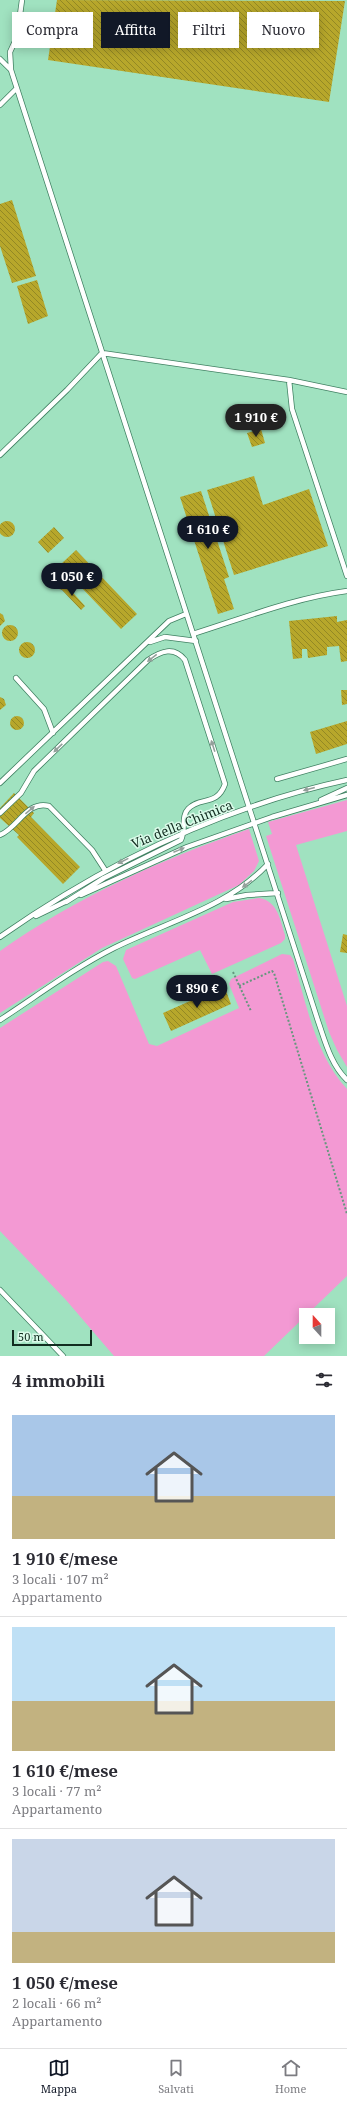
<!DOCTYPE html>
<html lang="it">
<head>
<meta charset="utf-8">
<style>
	body { margin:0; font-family:"Noto Serif",serif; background:#f7f7f7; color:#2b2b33; height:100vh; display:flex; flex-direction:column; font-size:15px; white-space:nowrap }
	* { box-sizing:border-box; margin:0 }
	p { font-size:13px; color:#7c7c81 }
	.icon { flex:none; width:22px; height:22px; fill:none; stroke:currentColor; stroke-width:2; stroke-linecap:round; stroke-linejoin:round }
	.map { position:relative; height:1356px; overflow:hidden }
	.drawer { display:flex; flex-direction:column; background:#fff; flex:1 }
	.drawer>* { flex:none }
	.top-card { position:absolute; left:12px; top:12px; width:323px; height:36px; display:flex; gap:8px }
	.needle { width:26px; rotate:339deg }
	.fabs { position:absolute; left:299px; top:1308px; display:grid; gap:8px }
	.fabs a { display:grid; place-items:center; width:36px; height:36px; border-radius:0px; background:#fff; box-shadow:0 2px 10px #0003; font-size:20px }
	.scale { position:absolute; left:12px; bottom:10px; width:80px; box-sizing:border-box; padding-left:4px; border:2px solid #122d20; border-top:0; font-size:11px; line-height:14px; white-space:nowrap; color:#122d20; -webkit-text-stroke:3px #dafbe9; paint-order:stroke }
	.price { position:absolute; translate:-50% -34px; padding:0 9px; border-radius:14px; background:#111827; color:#fff; font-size:13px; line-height:26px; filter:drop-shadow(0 1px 2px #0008) }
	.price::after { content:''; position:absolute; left:50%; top:24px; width:12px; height:9px; margin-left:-6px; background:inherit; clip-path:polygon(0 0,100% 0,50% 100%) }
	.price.current { background:#222; color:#fff }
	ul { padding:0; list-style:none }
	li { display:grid; align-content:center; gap:8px; height:212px; padding:0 12px }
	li+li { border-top:1px solid #e1e1e2 }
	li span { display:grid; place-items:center; height:124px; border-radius:0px; color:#555 }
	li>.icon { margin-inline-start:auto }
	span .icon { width:72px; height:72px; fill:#fffc; stroke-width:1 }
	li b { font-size:17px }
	h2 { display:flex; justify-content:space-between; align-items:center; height:48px; padding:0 12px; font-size:17px }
	.pill { padding:0 14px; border-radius:0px; background:#fff; box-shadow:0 2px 10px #0003; font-size:14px; line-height:36px }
	.pill.current { background:#111827; color:#fff }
	.tabs { display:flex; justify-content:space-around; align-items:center; height:56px; border-top:1px solid #e1e1e2; background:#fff; font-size:11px; color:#7c7c81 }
	.tabs a { display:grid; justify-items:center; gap:2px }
	.tabs .current { color:#111827 }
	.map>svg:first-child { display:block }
</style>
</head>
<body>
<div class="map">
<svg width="347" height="1356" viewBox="0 0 347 1356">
	<defs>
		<pattern id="building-back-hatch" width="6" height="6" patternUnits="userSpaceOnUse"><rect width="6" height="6" fill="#b7a72b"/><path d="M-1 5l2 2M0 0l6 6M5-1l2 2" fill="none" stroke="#938824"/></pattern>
	</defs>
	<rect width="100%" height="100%" fill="#a0e2c0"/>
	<path fill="#f399d3" d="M347,800V831L296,845L347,1006V1067L337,1050L329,1032L266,836L272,834L268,822Z
		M249,829L259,861L254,871L239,885L102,948L0,1013V951C75,898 162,859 249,829Z
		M259,898C278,901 280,920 285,935V939L281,943L212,974L200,950L135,979L132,978L123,959L126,950L233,902Z
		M282,954L290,955L293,959C306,1002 315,1055 347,1089V1276L264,1356H114L66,1300L0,1231V1028L103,962L108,961L116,966L149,1044L157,1046L239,1008L229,984L231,979Z"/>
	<path fill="url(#building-back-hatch)" d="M57,0L345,1L329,102L48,60Z
		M12,200L36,276L12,283L0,246V204Z
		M37,280L48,316L28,324L17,286Z
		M261,429L265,443L252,447L247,433Z
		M254,476L263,505L309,489L328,546L234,575L207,490Z
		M201,491L229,577L224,579L234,609L218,614L180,497Z
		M-1 529a8 8 0 1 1 16 0a8 8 0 1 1-16 0Z
		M54,527L64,538L48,553L38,542Z
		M76,550L137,614L121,629L60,565Z
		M65,584L85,606L81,610L62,590L59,589Z
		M0,613L3,615L5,621L0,626Z
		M337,616V622L347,620V661L341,662L339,646L327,647V655L308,658L307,649H302V658L293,659L289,621Z
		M2 633a8 8 0 1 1 16 0a8 8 0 1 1-16 0Z
		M19 650a8 8 0 1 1 16 0a8 8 0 1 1-16 0Z
		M341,690H347V704L342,705Z
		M0,697L4,699L6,705L0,710Z
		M10 723a7 7 0 1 1 14 0a7 7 0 1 1-14 0Z
		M347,721V744L316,754L310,732Z
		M14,793L34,813L31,817L80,867L63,884L17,837L19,835L0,818V808Z
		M343,934L347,935V953L340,952Z
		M224,986L231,1004L171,1031L163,1013Z"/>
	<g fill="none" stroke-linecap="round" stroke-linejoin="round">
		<g stroke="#408062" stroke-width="6">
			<path id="lane" d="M0,59L11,70L318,1021C325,1041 331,1065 347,1080
				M11,70L10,52L17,37L22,0
				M0,105L16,89
				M289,380L292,409L347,576
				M0,455L67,390L102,353L289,380L347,392
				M193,634C244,618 294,598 347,591
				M150,642L165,637L196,641
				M16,678L44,709L53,733
				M277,779L347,759
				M0,783L169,621L186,614
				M321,800L347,788
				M0,813L21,793L34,771L148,660C161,651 174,646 185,660L225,784C217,807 200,796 188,809C181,816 186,830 181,840L104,878L66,902
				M0,835C18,828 27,800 49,806L92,850L105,870
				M81,895L187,847L272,817L347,795
				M226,899L247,895L278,893
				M36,916L67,901
				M0,937C104,864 222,807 347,780
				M0,1020C37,996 74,968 114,948C166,922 227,908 268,864
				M0,1290L63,1356"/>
		</g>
		<path stroke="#65977e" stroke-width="2" stroke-dasharray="2 2" stroke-linecap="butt" d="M233,972L251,1011
			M239,986L272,971L274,973L347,1214"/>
		<use href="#lane" stroke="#fff" stroke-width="4.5"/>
	</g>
	<defs><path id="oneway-solid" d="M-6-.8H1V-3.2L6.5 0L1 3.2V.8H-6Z"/></defs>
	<g fill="#94a09b">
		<use href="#oneway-solid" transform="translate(152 658) rotate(142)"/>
		<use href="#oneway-solid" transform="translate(213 746) rotate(-108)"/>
		<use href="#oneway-solid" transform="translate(58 748) rotate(136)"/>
		<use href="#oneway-solid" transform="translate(309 789) rotate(165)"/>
		<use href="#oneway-solid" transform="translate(30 810) rotate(-40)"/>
		<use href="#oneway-solid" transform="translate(179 850) rotate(-22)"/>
		<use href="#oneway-solid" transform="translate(123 861) rotate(154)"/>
		<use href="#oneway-solid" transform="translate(247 884) rotate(144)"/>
	</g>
	<g text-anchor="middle" stroke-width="3" stroke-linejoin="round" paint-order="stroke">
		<g font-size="13" fill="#122d20" stroke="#dafbe9">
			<text transform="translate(182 824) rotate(-22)" y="5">Via della Chimica</text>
		</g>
	</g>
</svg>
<div class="fabs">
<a><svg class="needle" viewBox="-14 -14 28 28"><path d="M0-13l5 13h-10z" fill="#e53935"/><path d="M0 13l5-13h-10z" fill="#7c7c81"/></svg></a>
</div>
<div class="scale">50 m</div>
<b class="price current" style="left:256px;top:438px">1 910 €</b>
<b class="price" style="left:208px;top:550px">1 610 €</b>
<b class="price" style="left:72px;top:597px">1 050 €</b>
<b class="price" style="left:197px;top:1009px">1 890 €</b>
<div class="top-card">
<a class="pill">Compra</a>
<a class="pill current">Affitta</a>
<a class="pill">Filtri</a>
<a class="pill">Nuovo</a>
</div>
</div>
<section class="drawer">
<h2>4 immobili<svg class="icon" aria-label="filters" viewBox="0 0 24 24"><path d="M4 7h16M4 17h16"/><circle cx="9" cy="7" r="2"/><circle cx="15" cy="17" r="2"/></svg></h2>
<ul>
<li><span style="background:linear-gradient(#a9c7e8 65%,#c2b280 0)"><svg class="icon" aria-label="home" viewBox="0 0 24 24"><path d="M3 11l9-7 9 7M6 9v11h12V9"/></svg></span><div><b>1 910 €/mese</b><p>3 locali · 107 m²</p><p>Appartamento</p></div></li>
<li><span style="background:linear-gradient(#bfe0f5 60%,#c2b280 0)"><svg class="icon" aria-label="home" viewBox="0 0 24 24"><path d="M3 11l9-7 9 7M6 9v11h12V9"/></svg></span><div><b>1 610 €/mese</b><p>3 locali · 77 m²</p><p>Appartamento</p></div></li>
<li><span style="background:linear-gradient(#c9d6e8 75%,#c2b280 0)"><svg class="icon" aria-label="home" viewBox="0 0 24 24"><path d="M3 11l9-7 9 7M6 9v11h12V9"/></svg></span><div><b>1 050 €/mese</b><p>2 locali · 66 m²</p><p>Appartamento</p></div></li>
</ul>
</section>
<nav class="tabs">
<a class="current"><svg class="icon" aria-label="map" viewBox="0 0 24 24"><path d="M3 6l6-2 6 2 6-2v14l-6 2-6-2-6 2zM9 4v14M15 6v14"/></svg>Mappa</a>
<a><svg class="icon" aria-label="saved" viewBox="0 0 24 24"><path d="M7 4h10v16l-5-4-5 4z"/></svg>Salvati</a>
<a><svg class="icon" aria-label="home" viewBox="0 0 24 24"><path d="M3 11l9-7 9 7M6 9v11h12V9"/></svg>Home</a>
</nav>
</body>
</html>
